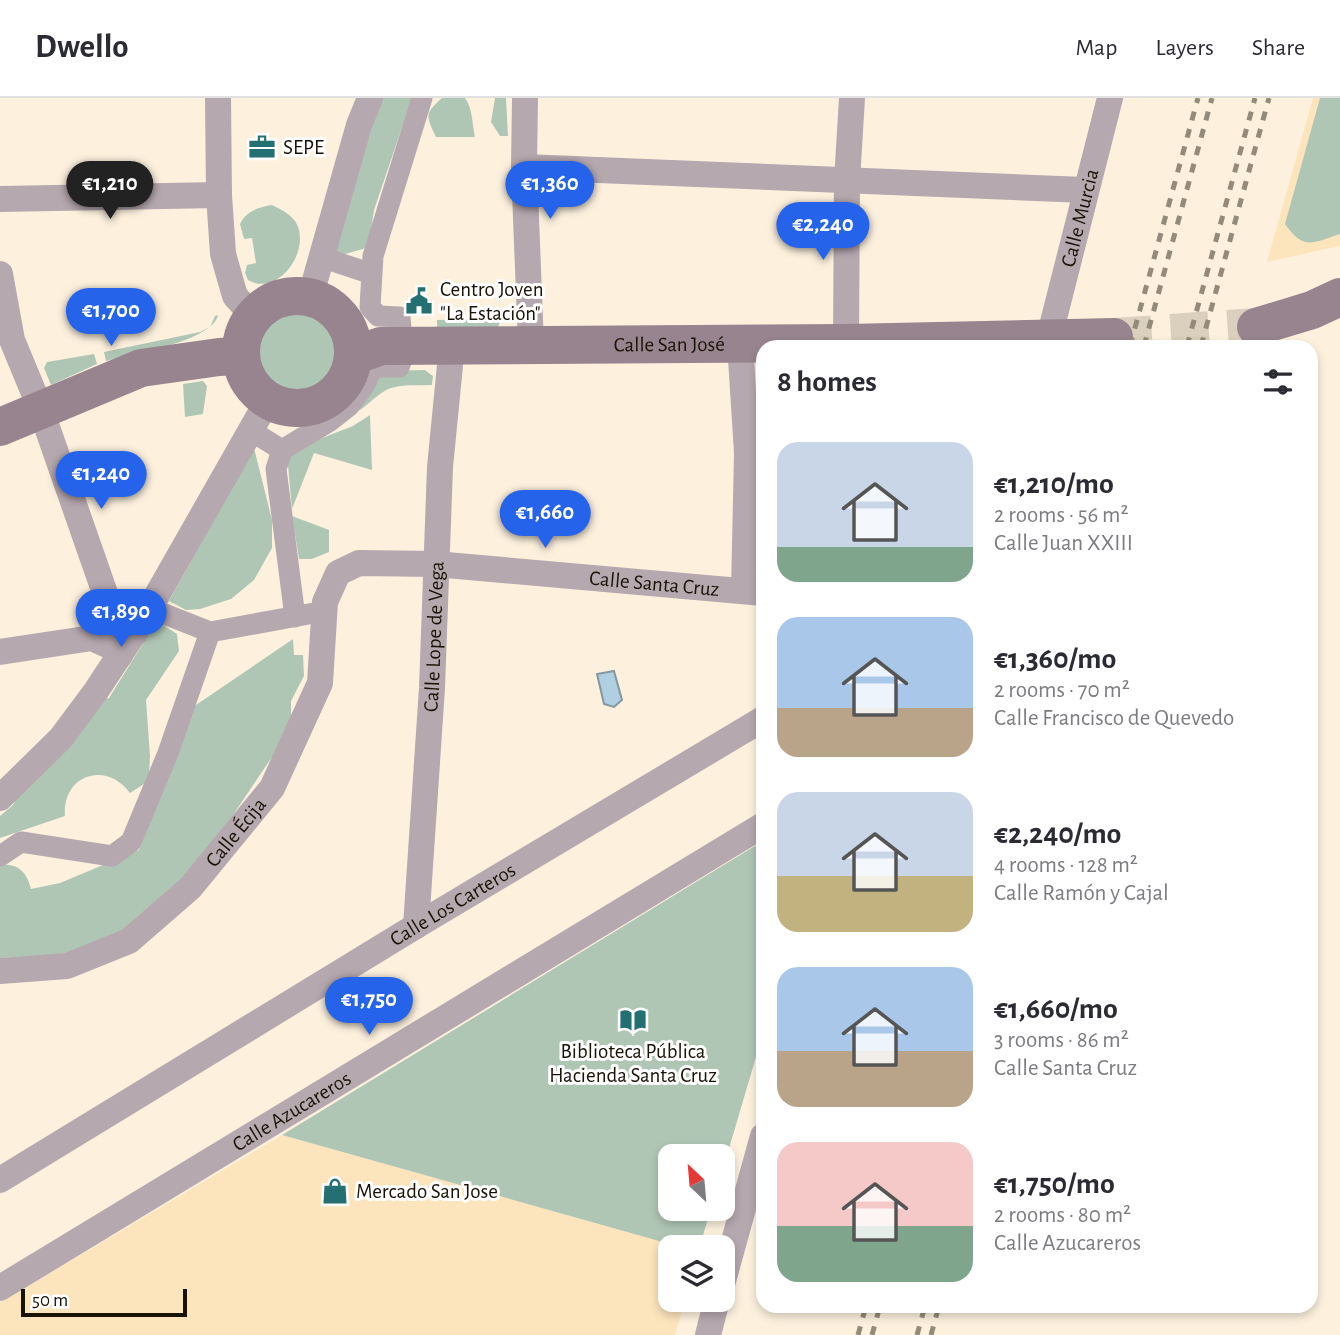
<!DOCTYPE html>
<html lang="en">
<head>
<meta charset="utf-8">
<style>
	body { margin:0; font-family:"Alegreya Sans",sans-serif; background:#f7f7f7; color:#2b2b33; height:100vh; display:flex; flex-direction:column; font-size:26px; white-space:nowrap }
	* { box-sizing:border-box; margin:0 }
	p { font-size:23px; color:#7c7c81 }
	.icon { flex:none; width:38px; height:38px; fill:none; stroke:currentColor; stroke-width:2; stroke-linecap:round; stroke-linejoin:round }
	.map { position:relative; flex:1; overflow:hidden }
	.sheet { position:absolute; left:756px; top:242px; width:562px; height:973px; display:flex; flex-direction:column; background:#fff; border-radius:21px; box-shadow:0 4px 10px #0003 }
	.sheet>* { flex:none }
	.needle { width:46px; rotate:334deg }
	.buttons { position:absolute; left:658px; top:1046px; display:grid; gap:14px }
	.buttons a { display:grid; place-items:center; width:77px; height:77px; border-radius:14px; background:#fff; box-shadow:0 4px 10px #0003; font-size:35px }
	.scale { position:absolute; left:21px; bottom:18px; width:166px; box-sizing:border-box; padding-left:7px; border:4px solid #191307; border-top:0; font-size:19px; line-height:24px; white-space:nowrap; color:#191307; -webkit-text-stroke:5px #fff; paint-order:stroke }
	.price { position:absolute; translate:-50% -60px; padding:0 16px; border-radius:24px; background:#2563eb; color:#fff; font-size:23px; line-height:46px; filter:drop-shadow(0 2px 4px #0008) }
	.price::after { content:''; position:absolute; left:50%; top:42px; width:21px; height:16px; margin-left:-10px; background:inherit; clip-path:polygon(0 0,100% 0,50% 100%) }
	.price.on { background:#222; color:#fff }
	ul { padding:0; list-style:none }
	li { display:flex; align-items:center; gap:21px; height:175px; padding:0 21px }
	li span { display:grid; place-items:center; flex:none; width:196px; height:140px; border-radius:21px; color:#555 }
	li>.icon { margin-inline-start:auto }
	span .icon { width:84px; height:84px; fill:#fffc; stroke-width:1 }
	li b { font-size:30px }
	h2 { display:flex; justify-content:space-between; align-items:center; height:84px; padding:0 21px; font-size:30px }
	header { display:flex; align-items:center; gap:42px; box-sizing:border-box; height:98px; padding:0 35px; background:#fff; border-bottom:2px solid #e1e1e2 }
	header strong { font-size:33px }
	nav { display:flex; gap:38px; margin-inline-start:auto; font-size:24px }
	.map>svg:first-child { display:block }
</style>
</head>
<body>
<header>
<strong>Dwello</strong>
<nav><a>Map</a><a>Layers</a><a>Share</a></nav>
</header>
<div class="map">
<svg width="1340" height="1237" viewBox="0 0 1340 1237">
	<rect width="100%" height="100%" fill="#fdf1de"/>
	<path fill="#fce4bd" d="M1313,0H1340V148L1267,164Z
		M282,1037L684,1150H670V1202H685L675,1237H0V1205Z"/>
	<path fill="#b0c6b5" d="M380,0H412L374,112L369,146L363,151L345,156L332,154Z
		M442,0H465C473,11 472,26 475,39H436C426,18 424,16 442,0Z
		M495,0H506L508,38H500L491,24Z
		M1320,0H1340V136C1312,145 1304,153 1285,126Z
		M272,107C280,111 289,115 295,123C313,150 279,200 248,182L245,175L247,167L256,165L252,140L244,141L240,126C246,113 259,109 272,107Z
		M253 255a41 41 0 1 1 82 0a41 41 0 1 1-82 0Z
		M218,217C213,243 130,257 106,263L104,254L200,234L210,229L215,218Z
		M501,220L498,230L437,233V222Z
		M94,256L97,266L51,287L44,270L47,264Z
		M425,272L433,278L432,287C417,288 396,285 383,294C372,301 364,311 352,317L377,273Z
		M203,283L207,288L203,316L185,319L183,286Z
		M370,317L372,372L314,355L292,411L287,357L289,353L353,328Z
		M254,350L272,422V450L254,482L231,501L200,511L186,512L169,503Z
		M292,418L329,432V454L312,461H299Z
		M157,523L177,536L179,553L146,602L150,658L149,678L144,686L130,695C106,662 62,677 65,718L0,740V718L13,707L67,611L109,600Z
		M293,541L294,557H303L304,578L291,603V622L274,656L225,729L179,784L123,834L109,842L55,858L0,860V767C18,765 27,774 31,791L60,785L139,752L193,609Z
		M763,743V935L723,1071V1059H670V1111H711L699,1150H684L282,1037Z"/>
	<path fill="#b0d0e1" stroke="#8397a0" stroke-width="2" d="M614,573L622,602L614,609L604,606L597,576Z"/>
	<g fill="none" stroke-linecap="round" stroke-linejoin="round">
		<path stroke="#dbd0be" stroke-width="38" stroke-dasharray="38 19" stroke-linecap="butt" d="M1114,239L1256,229"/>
		<path stroke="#b6a8af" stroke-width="21" d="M330,162L372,176
			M402,242L400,219L378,218L370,209L373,158L422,0
			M261,339L282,352L276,371L295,519
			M282,352L330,323L349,308L364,288L371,273L378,269H399L401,264
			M210,534L314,515
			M0,758L21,744L112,758L131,744L168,655L210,534L162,515"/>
		<g stroke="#b6a8af" stroke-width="26">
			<path d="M218,0L219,97L223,156L235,198L254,219"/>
			<path d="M525,0L524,69L531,247"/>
			<path d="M524,69L1085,92"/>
			<path d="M0,101L219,97"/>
			<path d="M0,176L12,242L41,312L114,521L135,535"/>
			<path d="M310,200L359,27L370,0"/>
			<path id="s1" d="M1049,240L1110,0"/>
			<path d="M740,245L747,355L744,493"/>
			<path d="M846,245L847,83L852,0"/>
			<path d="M0,554L92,540L110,548L120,557"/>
			<path d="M0,700L61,640L96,593L144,520L268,302"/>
			<path id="s2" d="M416,828L432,590L440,369L452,247"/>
			<path id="s3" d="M0,873L67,868L129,843L190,790L272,690L320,585L325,504L338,475L359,465L435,466L763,495"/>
			<path id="s4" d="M0,1082L416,828L763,621"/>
			<path d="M723,1183L763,1038"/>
			<path id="s5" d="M0,1190L763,727"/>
			<path d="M708,1237L717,1202"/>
		</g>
		<g stroke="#98848e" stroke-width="38">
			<circle cx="297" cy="254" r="56"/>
			<path d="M1256,229L1312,212L1340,199"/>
			<path id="s6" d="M353,258L381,248L846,245L1114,239"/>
			<path d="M0,329L141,270L219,259L241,258"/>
		</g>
		<path stroke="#938a7a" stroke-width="5" stroke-dasharray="9 9" stroke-linecap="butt" d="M1130,248L1198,0
			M1144,248L1212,0
			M1187,248L1255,0
			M1201,248L1269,0
			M858,1237L866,1208
			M872,1237L880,1208
			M917,1237L925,1208
			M931,1237L939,1208"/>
	</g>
	<defs>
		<g id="office-bare" transform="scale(2.1)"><path d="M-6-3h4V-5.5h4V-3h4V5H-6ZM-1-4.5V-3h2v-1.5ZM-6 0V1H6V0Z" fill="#236f72" stroke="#fff" stroke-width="2.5" paint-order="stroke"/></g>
		<g id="civic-bare" transform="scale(2.1)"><path d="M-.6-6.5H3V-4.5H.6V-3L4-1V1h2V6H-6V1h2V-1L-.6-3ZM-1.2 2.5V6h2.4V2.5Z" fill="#236f72" stroke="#fff" stroke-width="2.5" paint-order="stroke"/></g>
		<g id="library-bare" transform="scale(2.1)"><path d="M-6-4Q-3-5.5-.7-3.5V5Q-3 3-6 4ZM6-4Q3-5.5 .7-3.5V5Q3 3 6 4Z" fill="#236f72" stroke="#fff" stroke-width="2.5" paint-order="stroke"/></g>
		<g id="shop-bare" transform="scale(2.1)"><path d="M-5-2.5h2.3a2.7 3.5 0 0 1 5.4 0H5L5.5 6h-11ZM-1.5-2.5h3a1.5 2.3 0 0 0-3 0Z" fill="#236f72" stroke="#fff" stroke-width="2.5" paint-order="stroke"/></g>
	</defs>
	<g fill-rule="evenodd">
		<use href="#office-bare" x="262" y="49"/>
		<use href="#civic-bare" x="419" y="203"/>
		<use href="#library-bare" x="633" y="922"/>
		<use href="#shop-bare" x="335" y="1093"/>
	</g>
	<g text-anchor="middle" stroke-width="6" stroke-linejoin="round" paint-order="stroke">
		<g font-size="21" fill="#191307" stroke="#fff" text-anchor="start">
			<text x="283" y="56">SEPE</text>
			<text x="440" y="198">Centro Joven<tspan x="440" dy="24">"La Estación"</tspan></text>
			<text x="633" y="960" text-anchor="middle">Biblioteca Pública<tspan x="633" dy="24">Hacienda Santa Cruz</tspan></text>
			<text x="356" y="1100">Mercado San Jose</text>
		</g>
		<g font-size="21" fill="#191307" stroke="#fff">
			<text dy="7" stroke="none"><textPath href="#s1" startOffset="124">Calle Murcia</textPath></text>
			<text dy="7" stroke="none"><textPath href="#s6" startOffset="318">Calle San José</textPath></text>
			<text dy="7" stroke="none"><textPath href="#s3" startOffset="892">Calle Santa Cruz</textPath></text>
			<text dy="7" stroke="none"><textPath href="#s2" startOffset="290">Calle Lope de Vega</textPath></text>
			<text dy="7" stroke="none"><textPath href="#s3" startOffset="287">Calle Écija</textPath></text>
			<text dy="7" stroke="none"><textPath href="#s4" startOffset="530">Calle Los Carteros</textPath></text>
			<text dy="7" stroke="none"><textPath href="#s5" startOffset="341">Calle Azucareros</textPath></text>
		</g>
	</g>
</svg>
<div class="buttons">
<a><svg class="needle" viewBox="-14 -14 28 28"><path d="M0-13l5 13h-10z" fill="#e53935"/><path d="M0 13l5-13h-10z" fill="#7c7c81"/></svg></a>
<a><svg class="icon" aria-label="layers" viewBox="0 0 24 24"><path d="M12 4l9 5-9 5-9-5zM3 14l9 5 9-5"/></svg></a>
</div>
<div class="scale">50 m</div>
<b class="price on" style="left:110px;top:123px">€1,210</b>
<b class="price" style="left:550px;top:123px">€1,360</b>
<b class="price" style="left:823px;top:164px">€2,240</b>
<b class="price" style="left:111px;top:250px">€1,700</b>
<b class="price" style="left:101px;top:413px">€1,240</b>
<b class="price" style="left:545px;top:452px">€1,660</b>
<b class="price" style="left:121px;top:551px">€1,890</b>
<b class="price" style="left:369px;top:939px">€1,750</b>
<section class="sheet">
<h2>8 homes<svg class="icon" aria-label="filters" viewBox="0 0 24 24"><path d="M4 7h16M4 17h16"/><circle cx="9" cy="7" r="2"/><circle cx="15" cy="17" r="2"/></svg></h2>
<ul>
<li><span style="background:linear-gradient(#c9d6e8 75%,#7fa58c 0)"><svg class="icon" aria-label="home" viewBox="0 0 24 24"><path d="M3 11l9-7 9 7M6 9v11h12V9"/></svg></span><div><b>€1,210/mo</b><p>2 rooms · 56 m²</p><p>Calle Juan XXIII</p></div></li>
<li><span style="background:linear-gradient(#a9c7e8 65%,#b9a48a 0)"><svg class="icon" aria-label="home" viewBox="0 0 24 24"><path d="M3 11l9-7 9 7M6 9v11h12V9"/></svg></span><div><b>€1,360/mo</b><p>2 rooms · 70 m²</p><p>Calle Francisco de Quevedo</p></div></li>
<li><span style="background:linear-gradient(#c9d6e8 60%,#c2b280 0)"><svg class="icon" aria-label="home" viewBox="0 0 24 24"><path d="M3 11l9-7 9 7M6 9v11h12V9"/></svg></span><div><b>€2,240/mo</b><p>4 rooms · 128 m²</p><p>Calle Ramón y Cajal</p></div></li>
<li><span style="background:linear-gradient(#a9c7e8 60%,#b9a48a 0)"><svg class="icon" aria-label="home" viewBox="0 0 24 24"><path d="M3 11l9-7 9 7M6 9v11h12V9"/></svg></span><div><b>€1,660/mo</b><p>3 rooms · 86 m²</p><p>Calle Santa Cruz</p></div></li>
<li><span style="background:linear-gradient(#f6c9c9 60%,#7fa58c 0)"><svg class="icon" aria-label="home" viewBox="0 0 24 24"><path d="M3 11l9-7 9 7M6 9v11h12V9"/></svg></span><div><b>€1,750/mo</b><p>2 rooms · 80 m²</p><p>Calle Azucareros</p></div></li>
</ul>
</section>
</div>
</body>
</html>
